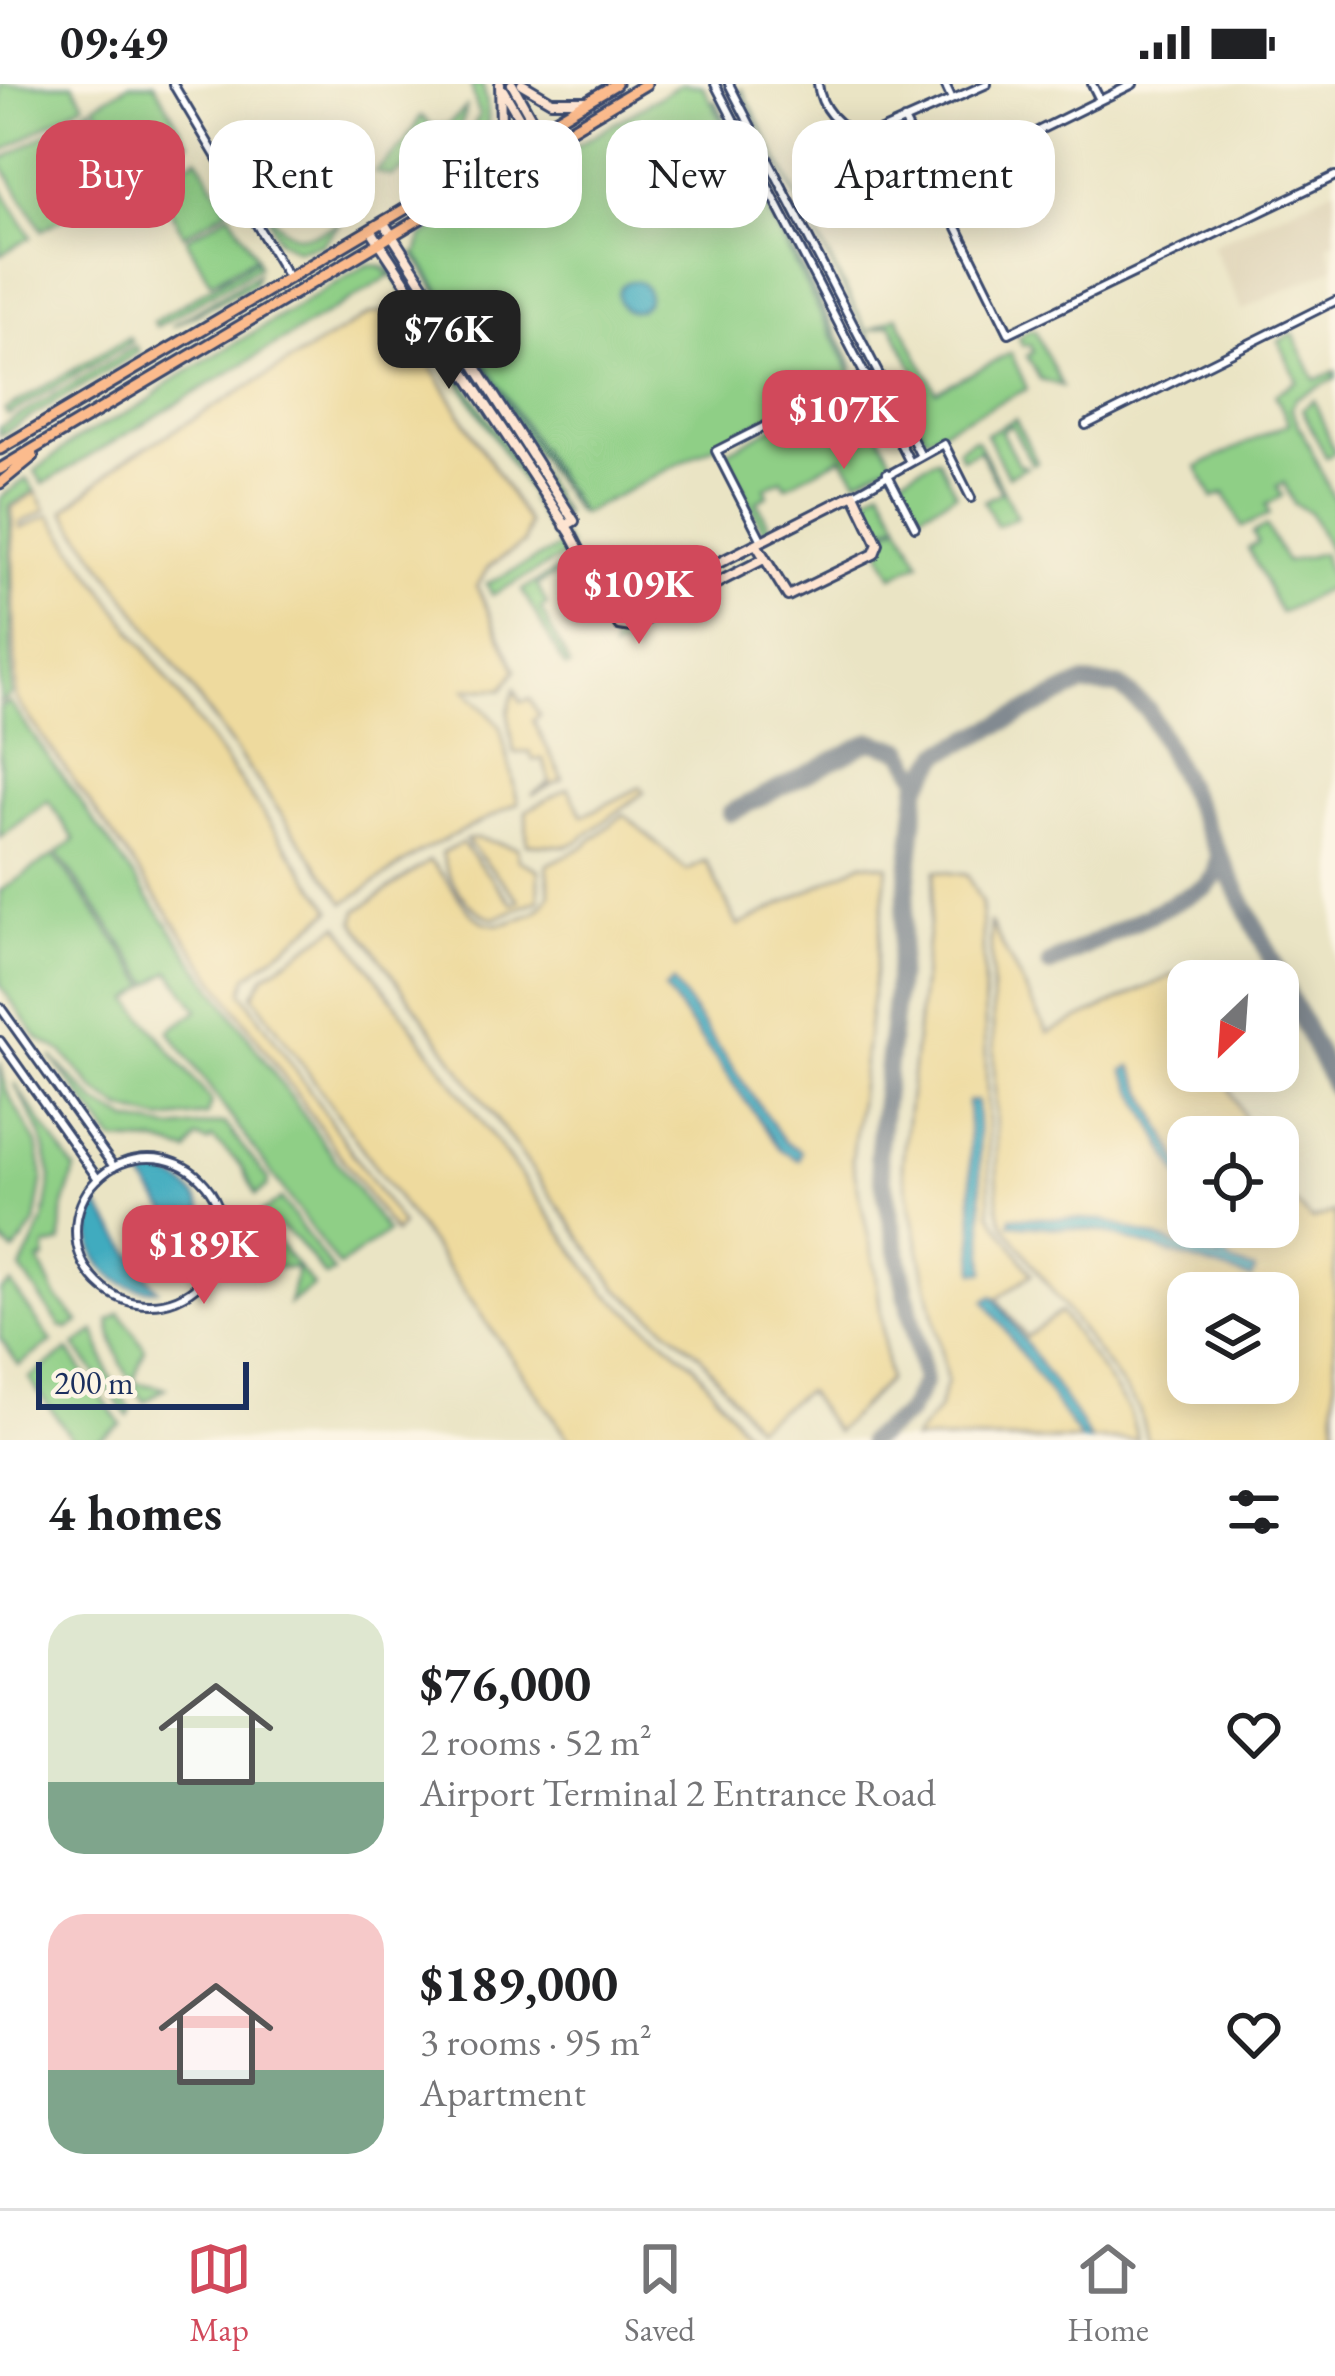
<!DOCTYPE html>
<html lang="en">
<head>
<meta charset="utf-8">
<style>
	body { margin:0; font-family:"EB Garamond",serif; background:#f6f6f6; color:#202124; height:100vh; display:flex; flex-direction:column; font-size:45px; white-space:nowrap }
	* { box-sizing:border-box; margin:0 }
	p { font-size:39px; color:#757577 }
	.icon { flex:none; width:66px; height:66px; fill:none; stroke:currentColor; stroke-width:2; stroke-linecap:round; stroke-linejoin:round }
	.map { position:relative; height:1356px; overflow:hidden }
	.sheet { display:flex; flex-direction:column; background:#fff; flex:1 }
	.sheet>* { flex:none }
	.hud { position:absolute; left:36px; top:36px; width:1263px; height:108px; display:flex; gap:24px }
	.needle { width:78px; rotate:205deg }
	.fabs { position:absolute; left:1167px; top:876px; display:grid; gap:24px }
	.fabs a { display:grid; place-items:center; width:132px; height:132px; border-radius:24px; background:#fff; box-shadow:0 6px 30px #0003; font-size:60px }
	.scale { position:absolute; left:36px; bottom:30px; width:213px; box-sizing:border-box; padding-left:12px; border:6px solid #1b2f5e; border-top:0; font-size:33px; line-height:42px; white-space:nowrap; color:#1b2f5e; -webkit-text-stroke:9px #fcf5e5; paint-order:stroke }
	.price { position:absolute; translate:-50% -102px; padding:0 27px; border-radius:24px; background:#d1495b; color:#fff; font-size:39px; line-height:78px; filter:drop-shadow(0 3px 6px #0008) }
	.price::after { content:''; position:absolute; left:50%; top:72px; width:36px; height:27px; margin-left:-18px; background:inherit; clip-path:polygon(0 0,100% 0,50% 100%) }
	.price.current { background:#222; color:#fff }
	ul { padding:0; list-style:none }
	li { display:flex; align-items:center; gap:36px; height:300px; padding:0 48px }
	li span { display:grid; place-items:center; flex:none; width:336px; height:240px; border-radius:36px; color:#555 }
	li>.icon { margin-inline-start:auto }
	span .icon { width:144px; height:144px; fill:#fffc; stroke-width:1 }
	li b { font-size:51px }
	h2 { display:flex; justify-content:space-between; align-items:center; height:144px; padding:0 48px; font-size:51px }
	.tag { padding:0 42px; border-radius:36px; background:#fff; box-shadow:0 6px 30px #0003; font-size:42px; line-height:108px }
	.tag.current { background:#d1495b; color:#fff }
	.status { display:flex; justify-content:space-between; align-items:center; height:84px; padding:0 60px; background:#fff; direction:ltr }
	.status svg { height:33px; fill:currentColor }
	.tab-bar { display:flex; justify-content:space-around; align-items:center; height:168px; border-top:3px solid #e0e0e0; background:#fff; font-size:33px; color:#757577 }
	.tab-bar a { display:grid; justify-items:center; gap:6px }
	.tab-bar .current { color:#d1495b }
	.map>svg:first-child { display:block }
</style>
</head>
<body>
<div class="status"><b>09:49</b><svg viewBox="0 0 49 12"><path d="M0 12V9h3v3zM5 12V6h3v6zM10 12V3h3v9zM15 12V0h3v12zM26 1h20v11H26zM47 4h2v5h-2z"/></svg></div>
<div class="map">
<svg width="1335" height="1356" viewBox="0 0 1335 1356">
	<rect width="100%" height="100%" fill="#fcf5e5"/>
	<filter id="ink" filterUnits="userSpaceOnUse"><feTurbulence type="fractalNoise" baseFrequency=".00833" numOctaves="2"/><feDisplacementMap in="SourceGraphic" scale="24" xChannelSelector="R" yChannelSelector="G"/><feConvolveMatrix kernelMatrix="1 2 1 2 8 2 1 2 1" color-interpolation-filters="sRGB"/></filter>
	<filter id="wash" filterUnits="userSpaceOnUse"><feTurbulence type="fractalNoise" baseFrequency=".004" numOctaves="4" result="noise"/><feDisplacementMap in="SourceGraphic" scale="48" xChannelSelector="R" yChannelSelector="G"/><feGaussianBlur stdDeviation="2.7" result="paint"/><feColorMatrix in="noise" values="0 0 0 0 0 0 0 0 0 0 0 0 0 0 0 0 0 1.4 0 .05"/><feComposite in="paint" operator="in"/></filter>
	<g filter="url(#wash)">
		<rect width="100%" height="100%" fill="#eae4c4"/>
		<path fill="#ded3b6" d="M1335,104V156L1327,160L1335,183L1242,226L1212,161Z"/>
		<path fill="#8fcf86" stroke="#557f72" stroke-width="3" d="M0,0H73L84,19L0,69Z
			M130,0H154L189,58L137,90L95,21Z
			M471,0H482C491,29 493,55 466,73L460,67L479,32Z
			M681,0L703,2L852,291L581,430L417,171L422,153Z
			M742,5L922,354L740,6Z
			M716,17L853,281V286L714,18Z
			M91,23L133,92L42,146L0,77Z
			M466,24C460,62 422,74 391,92L375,88L404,60L421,32L432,41H447Z
			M197,73L228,125L184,151L156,100Z
			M0,102L31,153L0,171Z
			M264,122C287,158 306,158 341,138L322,160L296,166L278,155Z
			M230,129L256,172L211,198L186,155Z
			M413,168L578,430L524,353Z
			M401,173L564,429L563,432L525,379Z
			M257,175L259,182L156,243L153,238Z
			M367,181L381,182L390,192L43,400L35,387L75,356L149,317L167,300Z
			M387,181L393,185L570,464L521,396Z
			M257,190L253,200L173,242V241Z
			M897,232L936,307L1011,269L1027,305L926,353L907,317L925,306L891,240L870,246Z
			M1029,246L1035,247L1062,302L1040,295L1027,272L1033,268L1029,260L1023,262L1019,254Z
			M1293,250L1315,296L1335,287V295L1296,314L1291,324L1335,417V478L1310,428L1294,420L1284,399L1277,402L1282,412L1266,421L1270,430L1242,443L1225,409L1213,414L1197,383L1289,339L1275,310L1297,297L1279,257Z
			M129,253L132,258L8,331L5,326Z
			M136,262L139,268L0,351V343Z
			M854,301L893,377L857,395L842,373L786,402L782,395L765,404L768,411L757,417L770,443L763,447L726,368Z
			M1314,316L1335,369L1326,373L1302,325Z
			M1015,335L1037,378L1032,380L1011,341L1001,347L1018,380L1026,383L1008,392L986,350Z
			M973,355L977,356L1017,433L997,442L984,417L1001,408L979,366L962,374L958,365Z
			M938,374L956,410L920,429L901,393Z
			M26,395L35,407L10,422L11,611L0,619V414Z
			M881,403L899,437L882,446L866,413Z
			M529,413L568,470L492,511L487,500L559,463Z
			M900,440L920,478L893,492L882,471L883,449Z
			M1266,442L1286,478L1322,469L1333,502L1280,529L1248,464L1258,459L1253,449Z
			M576,476L614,541L632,556L612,567L613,557Z
			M564,482L584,515L577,518L561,489L537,501L547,521L541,525L570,582L566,584L522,506Z
			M9,618L387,1148L339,1183L169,947L198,926L170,887L151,900L57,769L75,756L48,717L0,754V624Z
			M54,771L148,902L130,916L211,1017L207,1031L161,1036L122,1025L96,1007L63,969L38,954L0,901V807Z
			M51,972L98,1020L130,1037L172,1045L225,1039L268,1096L267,1103L256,1111L241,1081L212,1054L208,1058L197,1054L188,1068L159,1059L114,1057Z
			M0,978L7,1008L37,1060L43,1093L35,1140L14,1168L0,1156Z
			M14,999L75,1086L62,1129L61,1159L45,1163V1175L39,1177L56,1213L79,1238L68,1245L61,1243L21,1185L44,1136L51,1094L41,1050Z
			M281,1115L334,1188L326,1193L296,1155L261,1129Z
			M246,1139L280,1161L313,1202L289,1220L297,1184L260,1182L235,1146Z
			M11,1200L52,1258L19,1281L0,1254V1207Z
			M120,1229L145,1265L133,1298L165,1304L145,1318C126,1293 114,1269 109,1237Z
			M95,1247L108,1289L131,1326L128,1332L75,1262Z
			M68,1266L121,1340L98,1356H73L29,1294Z"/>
		<path fill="#eeda9e" stroke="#84847e" stroke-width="3" fill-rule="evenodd" d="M385,227L404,238L528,439L524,459L488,483L477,503L516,586L502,605H465L500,642L518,719L420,768L345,819L64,427L123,377L370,230Z
			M36,408L46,426L20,439L21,444L50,431L332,826L247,893L242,908L402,1141L395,1149L16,615L12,423Z
			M515,605L521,618L530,615L539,632L533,636L563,695L532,711L550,698L543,675L533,676L530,668L514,669L508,628Z
			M641,703L644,708L577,758L567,762L527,760L526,727L568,704L583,732Z
			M624,730L687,787L706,777L738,842L863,779L888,782L852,1076L876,1188L888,1296L836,1348L806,1307L755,1342L699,1270L617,1204L354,837L357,827L429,777C459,800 467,854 513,837C531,831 541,828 550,810L547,781L583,763ZM673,898L785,1058L801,1068L781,1066L665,905Z
			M477,754L517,764L518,776L539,786V816L496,834C468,830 447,795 442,769L462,759L513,820L519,816L466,756Z
			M935,787L967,791L982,820L990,1129L1032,1190L997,1215L1026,1253L1060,1228L1129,1326L1138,1356H1090L993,1212L1081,1356H913L938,1326L947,1297L902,1080ZM969,1017L977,1018L984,1188L975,1187Z
			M990,838L1048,949L1186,885L1192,897L1188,987H1221L1254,1053H1188V1095L1132,982L1124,986L1188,1110V1143H1205L1222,1176L1103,1136L1011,1133L1010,1140L1101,1147L1252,1195L1230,1178L1212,1143H1278V1102L1312,1136L1335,1128V1356H1147L1139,1325L1004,1141L998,1123ZM1188,1209H1278V1299H1188Z
			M339,841L605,1208L694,1281L746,1349L741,1356H570L253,911L264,892Z"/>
		<path fill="#40abbf" stroke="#2e6d8e" stroke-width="3" d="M618 212a15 15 0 1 1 30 0a15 15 0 1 1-30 0Z
			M673,898L785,1058L801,1067L799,1076L781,1066L665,905Z
			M1131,982L1188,1095V1110L1124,986Z
			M977,1017L985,1188H975L968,1018Z
			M155,1088C197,1097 218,1135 201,1175L139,1089Z
			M96,1119L157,1205C108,1209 77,1164 96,1119Z
			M1011,1133L1103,1136L1221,1176L1205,1143H1212L1230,1178L1255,1186L1252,1195L1101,1147L1010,1140Z
			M993,1212L1081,1339L1090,1356H1081L985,1217Z"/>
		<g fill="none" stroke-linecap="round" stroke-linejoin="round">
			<path stroke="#828a91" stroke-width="18" d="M919,701L941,669L1082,600L1119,602L1148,626L1335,1004
				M730,729L871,657L903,666L919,694L878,1072L924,1298L907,1330L870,1356
				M1050,880L1206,803L1216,791L1219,770"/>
		</g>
	</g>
	<g filter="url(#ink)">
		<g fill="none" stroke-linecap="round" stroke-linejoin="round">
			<g stroke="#3a4a6d" stroke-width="12">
				<path id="street" d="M173,0L289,195
					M715,0L910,378
					M729,0L921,372
					M818,0C821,27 841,44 865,54L987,0
					M945,0L952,15
					M1092,0L1100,16
					M904,36L1009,249L1335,92
					M851,139L1133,0
					M1086,341L1335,217
					M887,389L915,443
					M854,410L944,360L971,414
					M762,457L716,367L866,291
					M0,923L114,1083
					M0,957L98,1095
					M76 1147a73 73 0 1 1 146 0a73 73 0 1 1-146 0Z"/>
			</g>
			<g stroke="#3a4a6d" stroke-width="14">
				<path id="secondary" d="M512,0L545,59
					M522,0L551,17H587
					M503,6L537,65
					M483,78L501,40L500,0
					M384,139L574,437L565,442
					M371,146L570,448L619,541L631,543L764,475
					M614,532L854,410L878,460L874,470L788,512L756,460"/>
			</g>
			<g stroke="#3a4a6d" stroke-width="15">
				<path id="primary" d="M0,365L616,0
					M0,385L646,0
					M0,399L33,372"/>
			</g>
			<use href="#street" stroke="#fff" stroke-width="6"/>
			<use href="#secondary" stroke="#fde4d1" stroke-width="8"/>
			<use href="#primary" stroke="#fbbb8d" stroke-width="9"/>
		</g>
	</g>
</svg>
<div class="fabs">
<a><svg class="needle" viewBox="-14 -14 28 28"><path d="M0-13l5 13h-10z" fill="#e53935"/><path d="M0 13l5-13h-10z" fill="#757577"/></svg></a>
<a><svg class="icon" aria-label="locate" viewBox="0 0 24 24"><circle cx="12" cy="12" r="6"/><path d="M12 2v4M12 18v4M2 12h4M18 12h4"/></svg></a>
<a><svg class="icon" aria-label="layers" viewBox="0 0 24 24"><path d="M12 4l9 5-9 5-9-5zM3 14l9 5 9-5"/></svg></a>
</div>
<div class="scale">200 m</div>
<b class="price current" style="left:449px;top:308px">$76K</b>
<b class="price" style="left:844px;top:388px">$107K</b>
<b class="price" style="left:639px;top:563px">$109K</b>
<b class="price" style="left:204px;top:1223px">$189K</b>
<div class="hud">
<a class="tag current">Buy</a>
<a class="tag">Rent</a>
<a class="tag">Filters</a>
<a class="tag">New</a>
<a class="tag">Apartment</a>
</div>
</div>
<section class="sheet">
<h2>4 homes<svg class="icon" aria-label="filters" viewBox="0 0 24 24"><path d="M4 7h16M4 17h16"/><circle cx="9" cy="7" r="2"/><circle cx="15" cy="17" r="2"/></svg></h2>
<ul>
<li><span style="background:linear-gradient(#dfe7d0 70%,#7fa58c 0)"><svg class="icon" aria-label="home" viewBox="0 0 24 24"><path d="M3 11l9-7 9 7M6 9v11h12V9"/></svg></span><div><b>$76,000</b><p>2 rooms · 52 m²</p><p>Airport Terminal 2 Entrance Road</p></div><svg class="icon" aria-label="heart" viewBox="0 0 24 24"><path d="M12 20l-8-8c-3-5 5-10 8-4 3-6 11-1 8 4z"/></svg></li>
<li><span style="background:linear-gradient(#f6c9c9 65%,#7fa58c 0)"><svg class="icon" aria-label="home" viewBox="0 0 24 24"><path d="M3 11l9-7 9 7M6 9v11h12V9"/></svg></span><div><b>$189,000</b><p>3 rooms · 95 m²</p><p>Apartment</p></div><svg class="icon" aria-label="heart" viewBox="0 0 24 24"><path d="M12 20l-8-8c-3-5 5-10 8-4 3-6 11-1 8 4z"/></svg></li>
</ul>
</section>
<nav class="tab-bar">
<a class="current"><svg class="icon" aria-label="map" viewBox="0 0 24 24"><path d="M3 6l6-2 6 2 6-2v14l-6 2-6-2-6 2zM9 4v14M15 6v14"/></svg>Map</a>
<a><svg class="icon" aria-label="saved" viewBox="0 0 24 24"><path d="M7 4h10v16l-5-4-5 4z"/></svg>Saved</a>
<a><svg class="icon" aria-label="home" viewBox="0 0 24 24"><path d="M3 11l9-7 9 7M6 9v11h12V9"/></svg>Home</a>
</nav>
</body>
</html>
